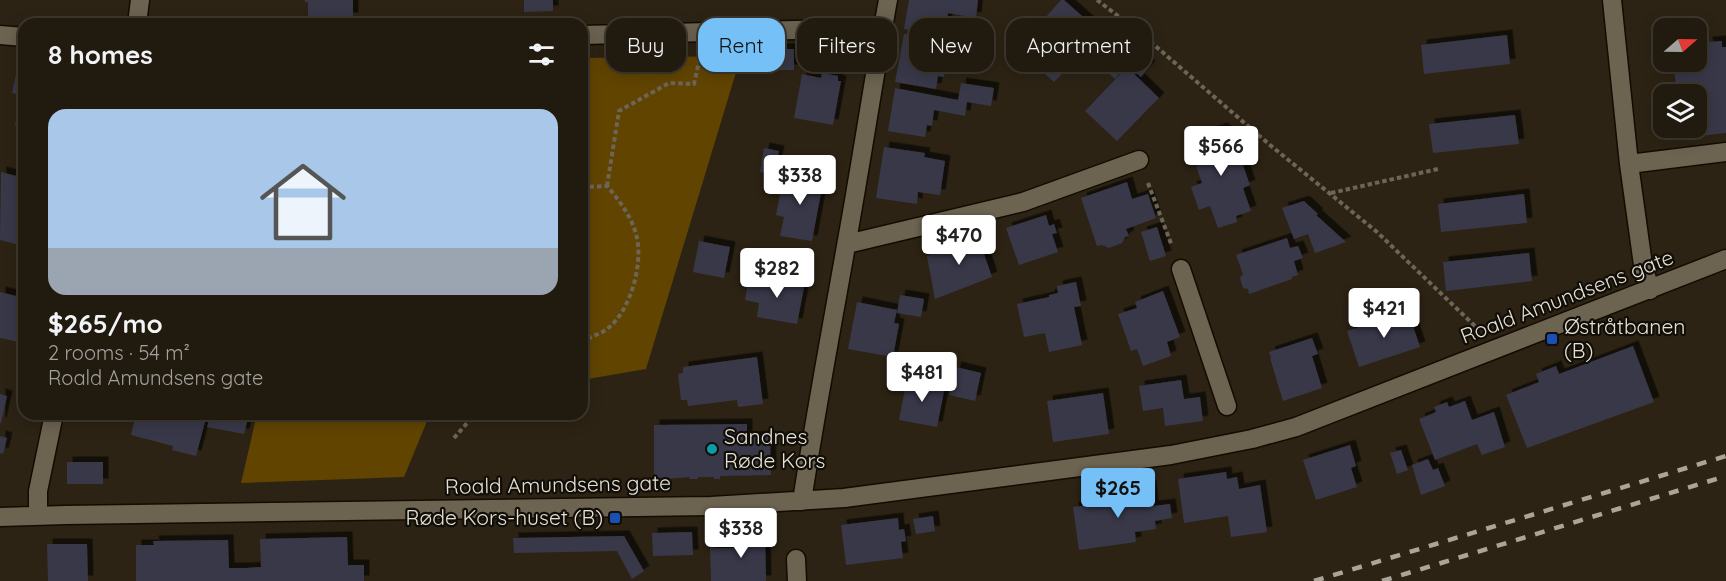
<!DOCTYPE html>
<html lang="en">
<head>
<meta charset="utf-8">
<style>
	body { margin:0; font-family:Quicksand,sans-serif; background:#292318; color:#f1f3f6; height:100vh; display:flex; flex-direction:column; font-size:22px; white-space:nowrap }
	* { box-sizing:border-box; margin:0 }
	p { font-size:20px; color:#a2a19e }
	.icon { flex:none; width:33px; height:33px; fill:none; stroke:currentColor; stroke-width:2; stroke-linecap:round; stroke-linejoin:round }
	.map { position:relative; flex:1; overflow:hidden }
	.side { position:absolute; left:18px; top:18px; width:570px; height:402px; display:flex; flex-direction:column; background:#211a0f; border-radius:18px; box-shadow:0 3px 15px #0003,0 0 0 2px #3e382f }
	.side>* { flex:none }
	.guide { position:absolute; left:606px; top:18px; width:570px; height:54px; display:flex; gap:12px }
	.needle { width:39px; rotate:70deg }
	.buttons { position:absolute; left:1653px; top:18px; display:grid; gap:12px }
	.buttons a { display:grid; place-items:center; width:54px; height:54px; border-radius:12px; background:#211a0f; box-shadow:0 3px 15px #0003,0 0 0 2px #3e382f; font-size:30px }
	.price { position:absolute; translate:-50% -51px; padding:0 14px; border-radius:6px; background:#fff; color:#222; font-size:20px; line-height:39px; filter:drop-shadow(0 2px 3px #0008) }
	.price::after { content:''; position:absolute; left:50%; top:36px; width:18px; height:14px; margin-left:-9px; background:inherit; clip-path:polygon(0 0,100% 0,50% 100%) }
	.price.selected { background:#75c0f6; color:#111 }
	ul { padding:0; list-style:none }
	li { display:grid; align-content:center; gap:12px; height:318px; padding:0 30px }
	li+li { border-top:2px solid #3e382f }
	li span { display:grid; place-items:center; height:186px; border-radius:18px; color:#555 }
	li>.icon { margin-inline-start:auto }
	span .icon { width:108px; height:108px; fill:#fffc; stroke-width:1 }
	li b { font-size:26px }
	h2 { display:flex; justify-content:space-between; align-items:center; height:72px; padding:0 30px; font-size:26px }
	.tag { padding:0 21px; border-radius:18px; background:#211a0f; box-shadow:0 3px 15px #0003,0 0 0 2px #3e382f; font-size:21px; line-height:54px }
	.tag.selected { background:#75c0f6; color:#111 }
	.map>svg:first-child { display:block }
</style>
</head>
<body>
<div class="map">
<svg width="1726" height="581" viewBox="0 0 1726 581">
	<defs>
		<filter id="shadow"><feDropShadow dx="5.5" dy="-5.5" stdDeviation="0" flood-color="#0009"/></filter>
	</defs>
	<rect width="100%" height="100%" fill="#2c2314"/>
	<path fill="#614400" d="M741,56L646,369L582,380V58Z
		M257,414H430L404,477L241,483Z"/>
	<path fill="#383849" filter="url(#shadow)" d="M305,0H353V18L308,19V2H305Z
		M524,0H553V11L524,12Z
		M909,0H978L976,18L948,13L945,36L904,29Z
		M1061,0H1064L1099,31L1104,24L1150,66L1141,77L1127,65L1115,79L1084,52L1054,82L1017,49Z
		M904,34L945,40L944,43L970,48L967,69L946,65L944,77L938,76L936,89L895,82Z
		M1507,35L1510,64L1424,74L1421,45Z
		M1722,41V47H1726V133L1681,138L1680,128H1696V94H1677L1673,62H1696V50L1708,49L1707,42Z
		M763,49H794V70H764Z
		M20,56L24,57V137L19,136L21,127L15,125L21,95L12,93Z
		M1127,67L1159,98L1117,141L1085,111Z
		M822,73L838,76V81H841L833,125L794,118L802,74L821,78Z
		M961,83L994,88L991,106L967,102L965,116L934,110L932,126L927,125L925,137L888,131L895,88L958,100Z
		M1515,115L1519,144L1433,153L1429,124Z
		M1222,128L1248,151L1239,154L1250,185L1243,188L1251,211L1236,216L1237,222L1218,228L1210,206L1199,210L1191,187L1202,183L1196,166L1202,164L1192,138Z
		M884,147L925,153L924,157L945,161L940,195L918,192L917,204L876,198Z
		M764,148L779,151L774,174L760,172Z
		M1,172L20,177L21,173L24,174V246L0,240Z
		M813,174L822,175L821,181L823,182L812,241L780,236L784,217L776,215L784,175L812,180Z
		M1127,182L1132,199L1148,194L1156,218L1126,229L1129,236L1125,237L1122,243L1109,248L1102,245L1097,246L1081,198Z
		M1524,194L1527,223L1441,232L1438,204Z
		M1304,201L1318,214L1316,215L1346,242L1315,253L1308,234L1294,239L1282,208Z
		M1046,215L1049,226L1054,224L1057,233L1052,234L1058,252L1019,265L1006,228Z
		M1157,227L1166,256L1150,261L1141,232Z
		M977,236L978,239L985,237L989,249L983,251L992,277L935,299L927,256L942,250V248Z
		M1287,238L1290,248L1298,246L1303,258L1294,261L1298,275L1292,277V279L1249,294L1248,289L1243,288L1240,278L1243,274L1236,255Z
		M699,241L730,247L724,278L693,272Z
		M1529,253L1532,281L1446,291L1443,262Z
		M749,277L783,283L784,278L805,282L797,324L757,317L759,303L745,300Z
		M1076,282L1081,306L1074,307L1082,345L1049,352L1045,333L1024,337L1017,304L1049,297V295L1058,293L1057,286Z
		M1163,291L1180,337L1167,342L1171,356L1143,366L1137,349L1131,351L1118,314L1137,308L1135,302Z
		M0,292L24,298V320L19,342L0,338Z
		M900,295L924,299L921,317L897,313Z
		M857,302L897,310L894,323L899,324L893,357L848,349Z
		M1408,311L1420,347L1359,367L1347,331Z
		M1312,338L1318,354L1312,356L1322,388L1283,401L1270,358H1271L1269,352Z
		M1633,346L1654,402L1527,448L1506,395L1539,382L1536,374L1556,366L1559,374Z
		M757,357L763,404L738,407L737,400L688,406L687,400H681L678,374L683,373V367Z
		M956,367L981,373L975,401L949,395Z
		M907,379L945,386L937,427L899,420Z
		M1181,380L1184,399L1200,397L1203,421L1165,426L1163,408L1143,411L1139,386Z
		M1103,393L1109,434L1053,442L1047,401Z
		M0,394L7,396L1,423H0Z
		M1465,401L1472,420L1494,412L1505,447L1482,455L1477,444L1435,460L1419,419L1436,412L1434,407L1447,402L1449,407Z
		M136,414H207L196,456L172,450L173,446L131,435Z
		M211,414H249L244,434L207,427Z
		M747,424V437L770,436L771,475L720,476V479H714V477H698V479H689L690,477L654,480V425Z
		M0,436L7,438L3,454L0,453Z
		M1350,445L1356,466L1351,468L1357,487L1316,500L1303,460Z
		M1401,450L1408,470L1397,474L1390,453Z
		M1428,459L1433,470L1438,468L1445,486L1421,495L1412,465Z
		M67,462H103V484H67Z
		M1226,472L1227,479L1237,477L1239,489L1260,485L1267,532L1231,537L1228,516L1184,523L1178,479Z
		M1151,486L1153,506L1170,504L1172,518L1155,521L1156,529L1135,532L1136,542L1079,550L1073,507L1111,502L1110,492Z
		M933,516L935,531L916,534L913,519Z
		M898,518L899,530L904,529L906,541L901,542L903,558L846,565L841,525Z
		M740,531H765L766,581H711L710,548H733V542H740Z
		M692,532L693,555L653,556L652,533Z
		M624,536L644,571L632,579L617,551L514,553L513,538Z
		M347,537L348,565H364V581H136V545H154L153,541L228,540L229,568H246L261,567L260,539Z
		M47,544H87L88,581H48Z"/>
	<g fill="none" stroke-linecap="round" stroke-linejoin="round">
		<g stroke="#140c01" stroke-width="21">
			<path id="minor" d="M1612,0L1629,164L1643,265L1650,290
				M137,24L140,0
				M0,35L24,37
				M582,35L883,28
				M1629,164L1726,152
				M847,244L1023,202L1139,160
				M1181,269L1227,406
				M802,501C815,416 831,331 846,246C861,164 873,82 888,0
				M38,515V491L54,414
				M0,517L65,515L711,506L844,498L1171,455L1252,439L1296,427L1726,259
				M796,559L797,581"/>
		</g>
		<path stroke="#6d6558" stroke-width="4" stroke-dasharray="4.5 3" stroke-linecap="butt" d="M1097,0L1138,31L1270,145L1377,232L1478,329
			M1148,183L1172,246
			M607,186L619,111L669,83L694,84L700,57
			M582,187L607,186C619,200 631,216 636,234C644,262 631,311 607,329C600,334 590,337 582,342
			M1331,193L1438,169
			M454,438L475,414"/>
		<use href="#minor" stroke="#6c6351" stroke-width="18"/>
		<path stroke="#aba599" stroke-width="4.5" stroke-dasharray="10 10" stroke-linecap="butt" d="M1314,581L1726,456
			M1382,581L1726,476"/>
	</g>
	<g fill="#1a4fb4" stroke="#110d07" stroke-width="2">
		<rect x="1546" y="333" width="12" height="12" rx="3"/>
		<rect x="609" y="512" width="12" height="12" rx="3"/>
	</g>
	<circle fill="#0f9aa8" stroke="#110d07" stroke-width="2" cx="712" cy="449" r="6"/>
	<g text-anchor="middle" stroke-width="4.5" stroke-linejoin="round" paint-order="stroke">
		<g font-size="21" fill="#e5e0d6" stroke="#110d07">
			<text transform="translate(1567 297) rotate(-21)" y="7">Roald Amundsens gate</text>
			<text transform="translate(558 485) rotate(-1)" y="7">Roald Amundsens gate</text>
		</g>
		<g font-size="21" fill="#e5e0d6" stroke="#110d07" text-anchor="start">
			<text x="1564" y="334">Østråtbanen<tspan x="1564" dy="24">(B)</tspan></text>
			<text x="724" y="444">Sandnes<tspan x="724" dy="24">Røde Kors</tspan></text>
			<text x="603" y="525" text-anchor="end">Røde Kors-huset (B)</text>
		</g>
	</g>
</svg>
<div class="buttons">
<a><svg class="needle" viewBox="-14 -14 28 28"><path d="M0-13l5 13h-10z" fill="#e53935"/><path d="M0 13l5-13h-10z" fill="#a2a19e"/></svg></a>
<a><svg class="icon" aria-label="layers" viewBox="0 0 24 24"><path d="M12 4l9 5-9 5-9-5zM3 14l9 5 9-5"/></svg></a>
</div>
<b class="price" style="left:1221px;top:177px">$566</b>
<b class="price" style="left:800px;top:206px">$338</b>
<b class="price" style="left:959px;top:266px">$470</b>
<b class="price" style="left:777px;top:299px">$282</b>
<b class="price" style="left:1384px;top:339px">$421</b>
<b class="price" style="left:922px;top:403px">$481</b>
<b class="price selected" style="left:1118px;top:519px">$265</b>
<b class="price" style="left:741px;top:559px">$338</b>
<div class="guide">
<a class="tag">Buy</a>
<a class="tag selected">Rent</a>
<a class="tag">Filters</a>
<a class="tag">New</a>
<a class="tag">Apartment</a>
</div>
<section class="side">
<h2>8 homes<svg class="icon" aria-label="filters" viewBox="0 0 24 24"><path d="M4 7h16M4 17h16"/><circle cx="9" cy="7" r="2"/><circle cx="15" cy="17" r="2"/></svg></h2>
<ul>
<li><span style="background:linear-gradient(#a9c7e8 75%,#9aa5b1 0)"><svg class="icon" aria-label="home" viewBox="0 0 24 24"><path d="M3 11l9-7 9 7M6 9v11h12V9"/></svg></span><div><b>$265/mo</b><p>2 rooms · 54 m²</p><p>Roald Amundsens gate</p></div></li>
</ul>
</section>
</div>
</body>
</html>
